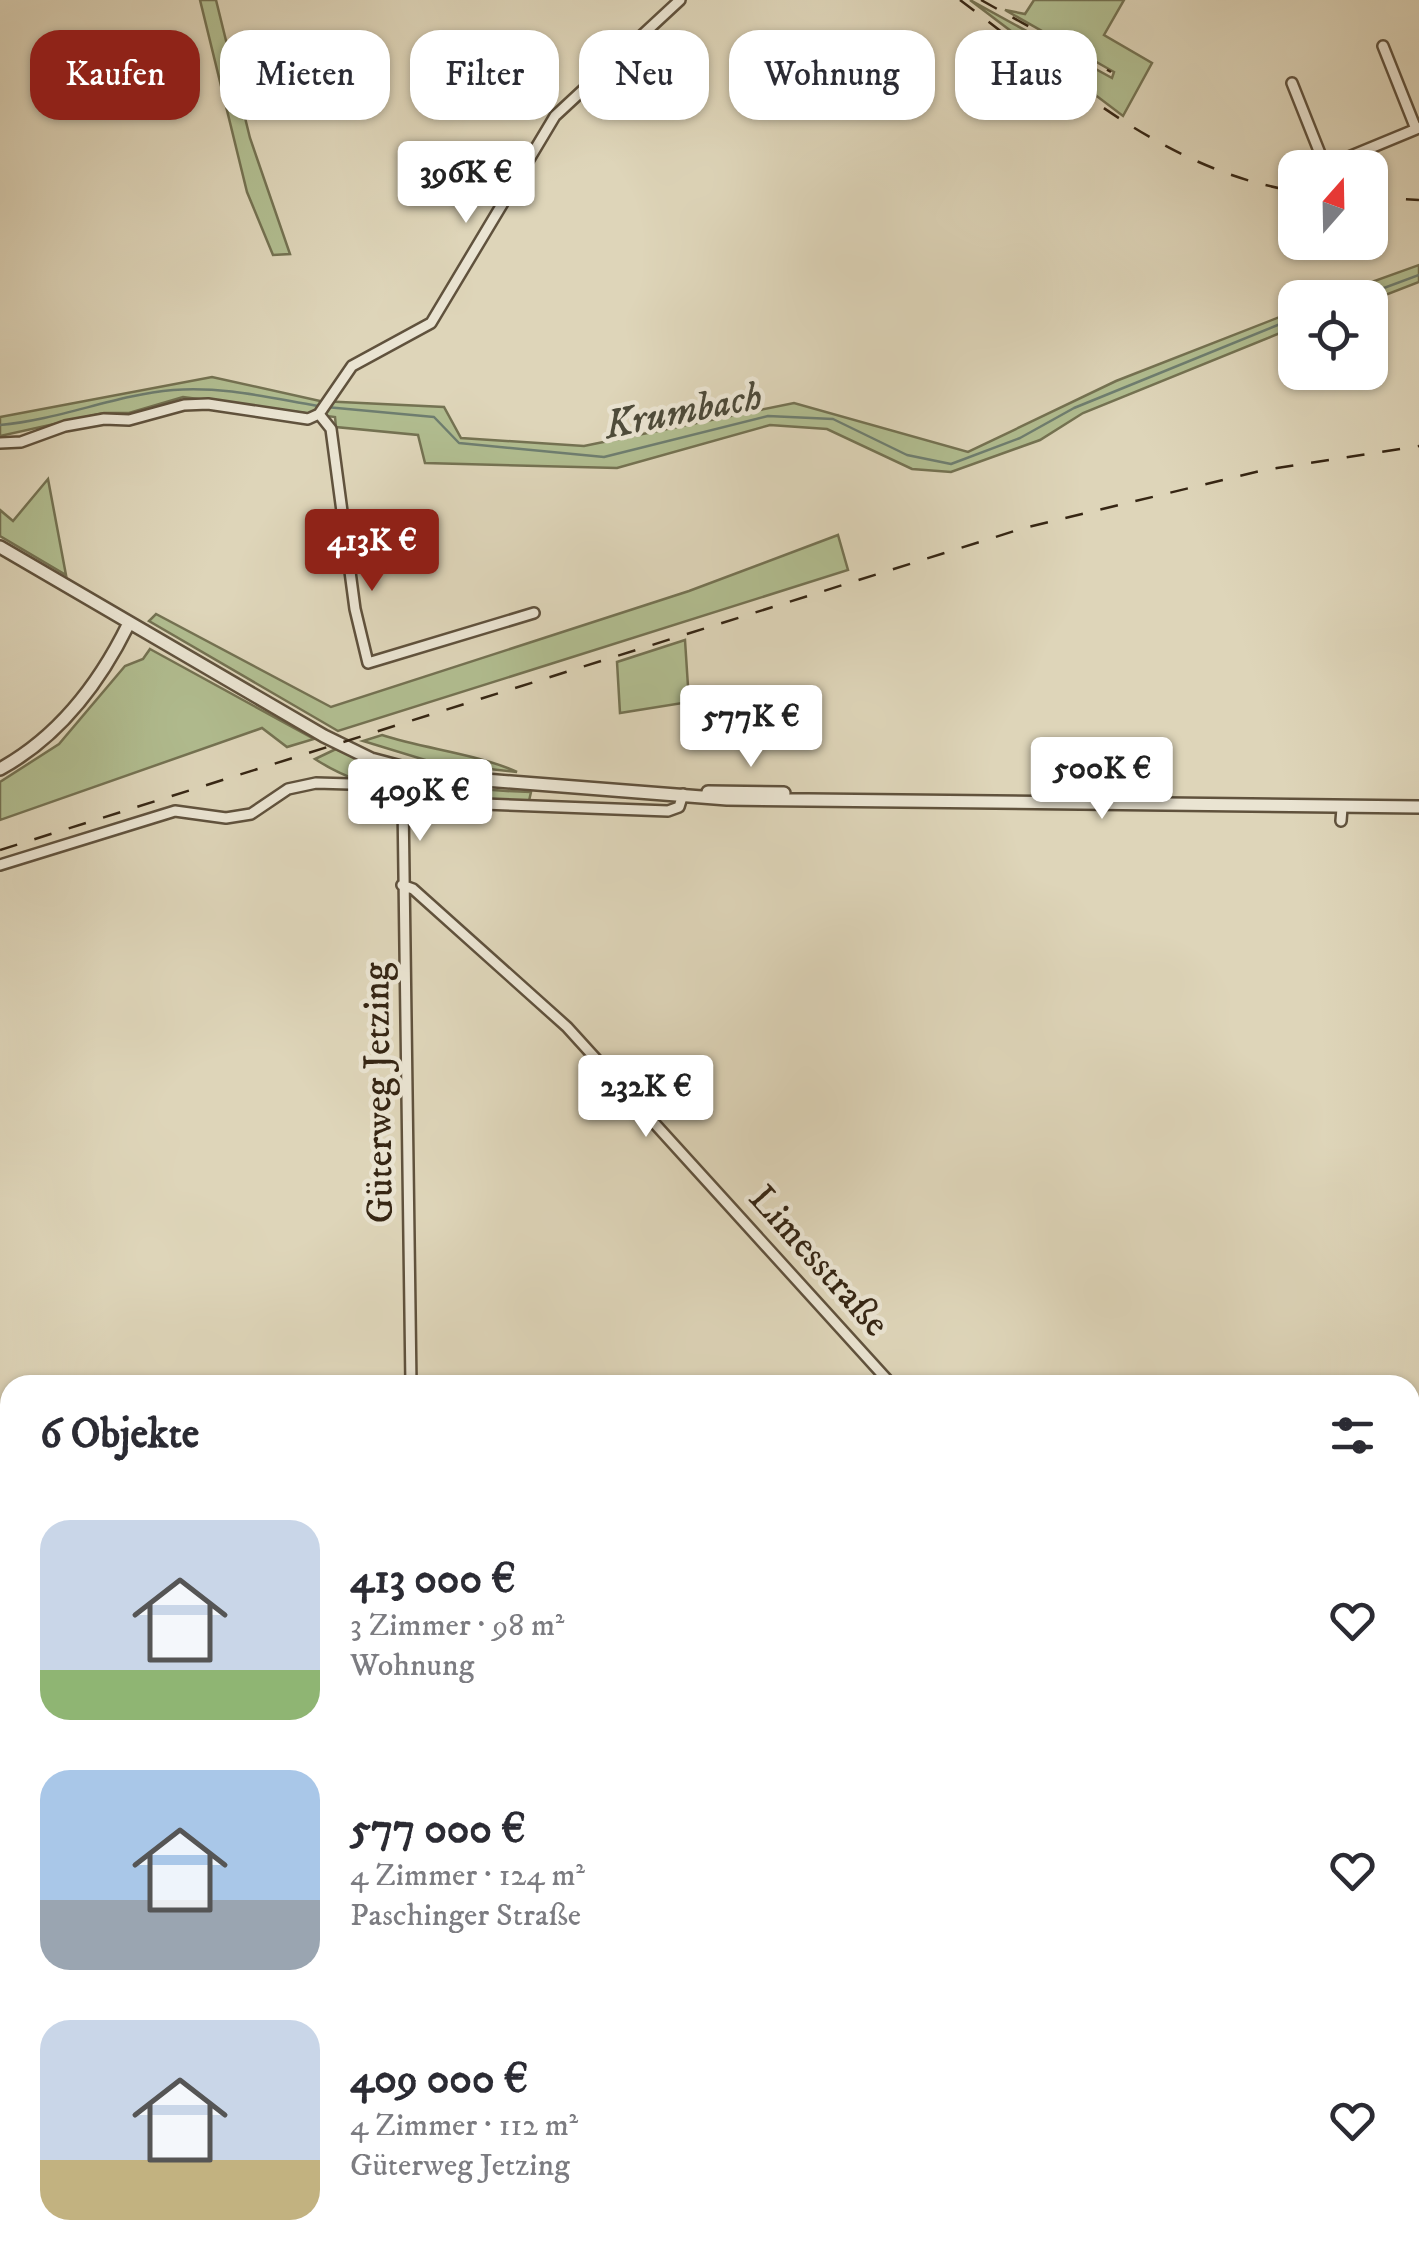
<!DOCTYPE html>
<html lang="de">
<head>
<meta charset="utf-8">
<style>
	body { margin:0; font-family:"IM FELL DW Pica",serif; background:#f7f7f7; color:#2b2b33; height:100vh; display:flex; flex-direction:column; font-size:38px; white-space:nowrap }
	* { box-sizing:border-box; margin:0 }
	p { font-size:32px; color:#7c7c81 }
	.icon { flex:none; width:55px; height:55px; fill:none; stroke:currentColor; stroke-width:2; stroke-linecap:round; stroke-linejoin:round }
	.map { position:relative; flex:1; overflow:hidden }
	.side { position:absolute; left:0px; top:1375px; width:1420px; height:892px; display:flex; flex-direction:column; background:#fff; border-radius:30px 30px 0 0; box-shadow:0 2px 8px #0004 }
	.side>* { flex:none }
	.guide { position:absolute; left:30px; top:30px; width:1360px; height:90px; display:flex; gap:20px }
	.needle { width:65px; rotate:20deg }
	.buttons { position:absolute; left:1278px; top:150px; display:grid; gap:20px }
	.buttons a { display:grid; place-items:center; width:110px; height:110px; border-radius:20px; background:#fff; box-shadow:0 2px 8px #0004; font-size:50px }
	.price { position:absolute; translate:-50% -85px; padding:0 22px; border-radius:10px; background:#fff; color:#222; font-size:32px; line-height:65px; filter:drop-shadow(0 2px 5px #0008) }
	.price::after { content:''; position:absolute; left:50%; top:60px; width:30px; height:22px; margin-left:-15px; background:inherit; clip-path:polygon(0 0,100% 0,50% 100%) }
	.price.active { background:#8f2418; color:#fff }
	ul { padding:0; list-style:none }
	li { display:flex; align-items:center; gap:30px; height:250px; padding:0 40px }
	li span { display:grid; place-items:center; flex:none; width:280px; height:200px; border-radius:30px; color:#555 }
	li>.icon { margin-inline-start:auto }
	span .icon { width:120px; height:120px; fill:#fffc; stroke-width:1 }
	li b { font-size:42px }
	h2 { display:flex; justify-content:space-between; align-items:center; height:120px; padding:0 40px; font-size:42px }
	.chip { padding:0 35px; border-radius:30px; background:#fff; box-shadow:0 2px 8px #0004; font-size:35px; line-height:90px }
	.chip.active { background:#8f2418; color:#fff }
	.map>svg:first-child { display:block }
</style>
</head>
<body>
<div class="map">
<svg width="1419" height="2267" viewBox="0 0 1419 2267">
	<rect width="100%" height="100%" fill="#ded5b9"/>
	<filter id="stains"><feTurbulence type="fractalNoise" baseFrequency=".002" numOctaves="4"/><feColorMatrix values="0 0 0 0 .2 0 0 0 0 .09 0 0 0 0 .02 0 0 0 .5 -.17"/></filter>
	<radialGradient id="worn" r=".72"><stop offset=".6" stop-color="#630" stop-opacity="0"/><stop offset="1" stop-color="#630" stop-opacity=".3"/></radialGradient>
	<path fill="#b1bd90" stroke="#747252" stroke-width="2.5" d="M200,0H216L250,138L290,254L273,255L247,192Z
		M970,0L1112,78L1114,72L1005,10L1025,14L1034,0H1124L1104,35L1152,63L1123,116Z
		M1419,265V282L1370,301L1330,297Z
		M1295,311V327L1083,413L1040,440L951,472L912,469L827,429L770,425L617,468L425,463L418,435L336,427L335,417L183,397L129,413H104L0,436V417L212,377L320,401L444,407L461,438L584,446L794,403L968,452L1116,381Z
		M48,479L66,575L0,536V510L13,521Z
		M838,535L848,570L338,731L149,621L156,614L331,707L689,591Z
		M685,640L689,702L620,713L617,662Z
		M150,649L314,739L287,747L262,728L0,820V782L59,744L125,666L143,659Z
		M382,735C425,749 478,754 517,772L435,763L363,741Z
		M336,749C399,781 461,790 531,792L529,801C455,799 379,801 315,759Z"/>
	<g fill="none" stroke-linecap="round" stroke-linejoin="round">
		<path stroke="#6e7e70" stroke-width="2.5" d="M1357,298L1419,275
			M326,407L434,417L459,443L604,457L768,416L833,419L907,455L951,464L1020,438L1074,408L1295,318
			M0,425C59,420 115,395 173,390C223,386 270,398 318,406"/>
		<g stroke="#60523d" stroke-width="14">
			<path id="minor" d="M1383,46L1416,129
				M1292,83L1325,166
				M1322,168L1419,128
				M1289,181L1295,179
				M319,414L331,429L355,609L368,663L534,613
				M0,443L21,442L65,426L104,419L129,420L184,405L208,404L308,419L319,414L352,366L431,323L555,116L680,0
				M403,801L411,1385
				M1341,821L1342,808
				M0,865L175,811L226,818L251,814L288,789L316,783L350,784L403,801L668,811L679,807L683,794
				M402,885L413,889L567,1027L892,1385
				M0,1420L10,1419
				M1410,1584L1419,1583
				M0,2260L10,2247
				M1043,2267L1053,2258"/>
		</g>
		<g stroke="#60523d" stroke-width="16">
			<path id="tertiary" d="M0,547L324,736L371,759L435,776L727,799L1419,807
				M0,769C58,737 99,684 128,625
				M708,792L784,793"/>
		</g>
		<use href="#minor" stroke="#eae4d2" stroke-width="9"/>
		<use href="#tertiary" stroke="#eae4d2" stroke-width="11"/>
		<path stroke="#362614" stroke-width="2.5" stroke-dasharray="18 18" stroke-linecap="butt" d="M960,0C1064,78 1163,170 1295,191
			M981,0L1111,72
			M1370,197L1419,200
			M0,850L1024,528L1264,470L1419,446"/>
	</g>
	<g text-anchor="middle" stroke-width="9" stroke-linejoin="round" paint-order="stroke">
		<g font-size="38" fill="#362614" stroke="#eae4d2">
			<text transform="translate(377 1093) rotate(-91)" y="13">Güterweg Jetzing</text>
			<text transform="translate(820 1260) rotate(48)" y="13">Limesstraße</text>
		</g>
		<g font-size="40" font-style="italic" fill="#4d4b3a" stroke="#eae4d2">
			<text transform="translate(683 409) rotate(-11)" y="14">Krumbach</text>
		</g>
	</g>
	<rect width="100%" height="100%" filter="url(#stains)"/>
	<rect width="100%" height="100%" fill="url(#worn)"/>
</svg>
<div class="buttons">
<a><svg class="needle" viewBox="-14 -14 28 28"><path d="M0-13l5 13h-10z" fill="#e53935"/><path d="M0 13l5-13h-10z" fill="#7c7c81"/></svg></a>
<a><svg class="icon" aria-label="locate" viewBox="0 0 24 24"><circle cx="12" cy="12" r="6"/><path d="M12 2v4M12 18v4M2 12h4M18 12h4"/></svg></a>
</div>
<b class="price" style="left:466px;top:226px">396K €</b>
<b class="price active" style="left:372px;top:594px">413K €</b>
<b class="price" style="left:751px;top:770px">577K €</b>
<b class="price" style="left:1102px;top:822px">500K €</b>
<b class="price" style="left:420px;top:844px">409K €</b>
<b class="price" style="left:646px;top:1140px">232K €</b>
<div class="guide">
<a class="chip active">Kaufen</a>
<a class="chip">Mieten</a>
<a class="chip">Filter</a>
<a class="chip">Neu</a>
<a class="chip">Wohnung</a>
<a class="chip">Haus</a>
</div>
<section class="side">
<h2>6 Objekte<svg class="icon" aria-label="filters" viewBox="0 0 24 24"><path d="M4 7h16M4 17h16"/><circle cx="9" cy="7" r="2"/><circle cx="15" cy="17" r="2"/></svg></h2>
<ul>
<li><span style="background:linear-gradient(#c9d6e8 75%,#8fb573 0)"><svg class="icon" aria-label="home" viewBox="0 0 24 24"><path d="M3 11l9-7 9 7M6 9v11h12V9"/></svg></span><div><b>413 000 €</b><p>3 Zimmer · 98 m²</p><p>Wohnung</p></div><svg class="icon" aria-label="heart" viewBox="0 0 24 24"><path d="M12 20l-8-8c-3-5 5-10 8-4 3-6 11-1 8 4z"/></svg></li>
<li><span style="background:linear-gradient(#a9c7e8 65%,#9aa5b1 0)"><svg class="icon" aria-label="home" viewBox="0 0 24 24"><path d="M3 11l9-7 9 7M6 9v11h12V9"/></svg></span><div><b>577 000 €</b><p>4 Zimmer · 124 m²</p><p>Paschinger Straße</p></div><svg class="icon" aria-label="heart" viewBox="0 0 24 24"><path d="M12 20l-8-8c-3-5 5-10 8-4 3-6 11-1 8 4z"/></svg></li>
<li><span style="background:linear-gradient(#c9d6e8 70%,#c2b280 0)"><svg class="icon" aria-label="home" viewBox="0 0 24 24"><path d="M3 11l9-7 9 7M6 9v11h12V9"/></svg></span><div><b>409 000 €</b><p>4 Zimmer · 112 m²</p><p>Güterweg Jetzing</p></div><svg class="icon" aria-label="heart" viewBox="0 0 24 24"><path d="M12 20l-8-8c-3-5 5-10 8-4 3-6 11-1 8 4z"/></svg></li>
</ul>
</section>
</div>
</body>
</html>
